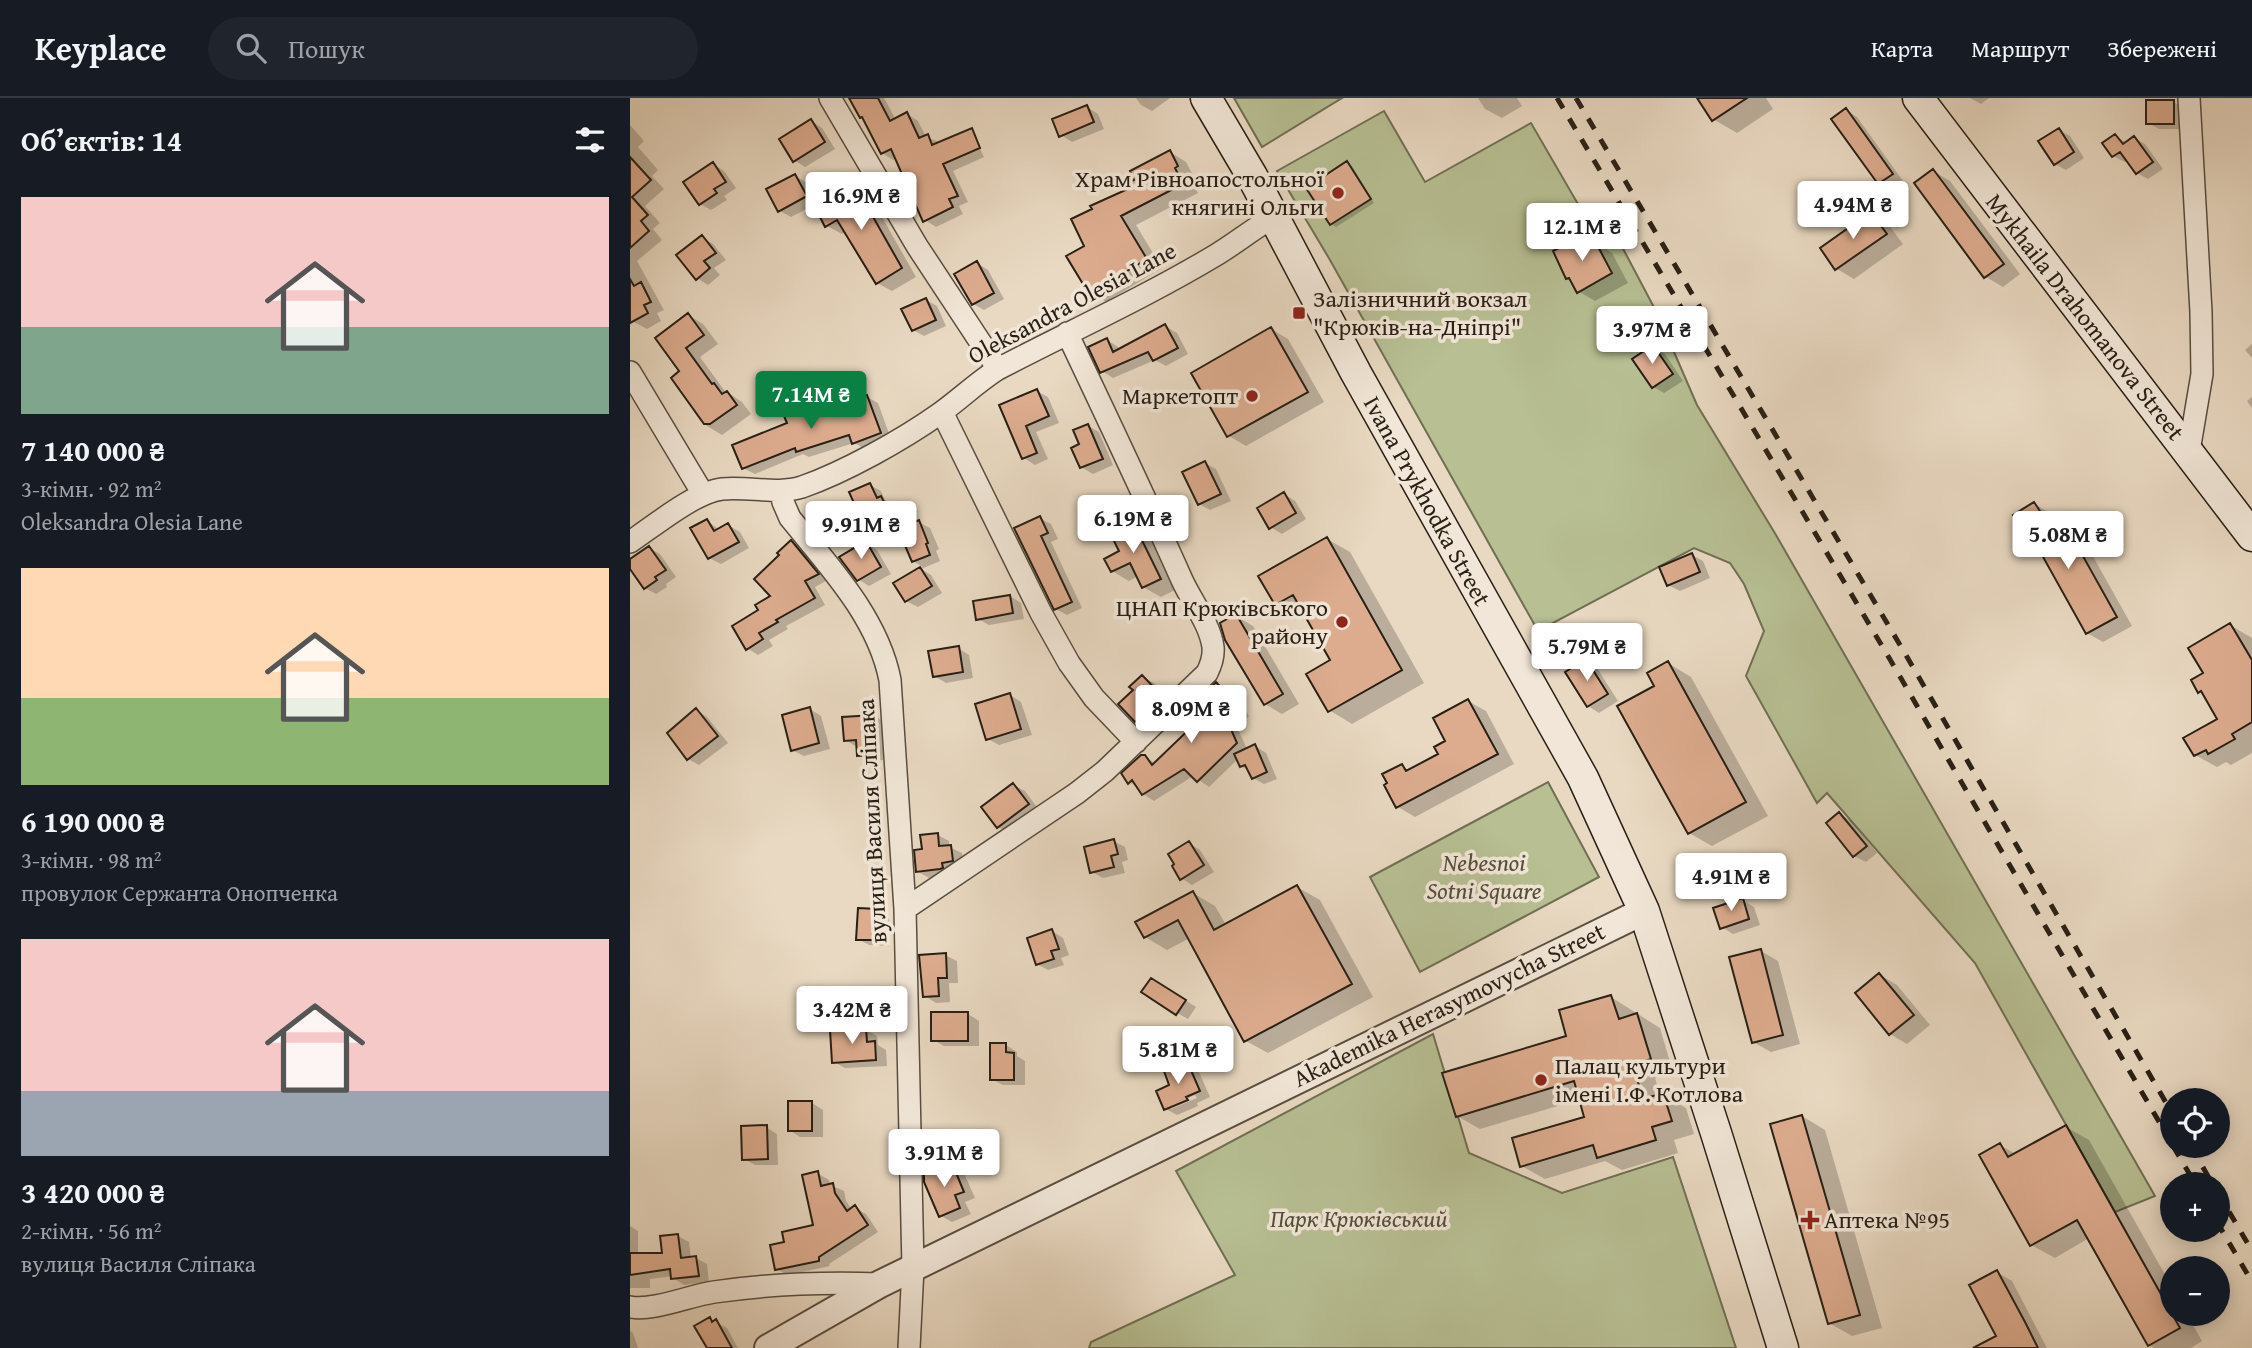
<!DOCTYPE html>
<html lang="uk">
<head>
<meta charset="utf-8">
<style>
	body { margin:0; font-family:"Gentium Book Plus",serif; background:#20242c; color:#f1f3f6; height:100vh; display:flex; flex-direction:column; font-size:26px; white-space:nowrap }
	* { box-sizing:border-box; margin:0 }
	p { font-size:23px; color:#9ea1a6 }
	.icon { flex:none; width:38px; height:38px; fill:none; stroke:currentColor; stroke-width:2; stroke-linecap:round; stroke-linejoin:round }
	.map { position:relative; flex:1; overflow:hidden }
	.panel { display:flex; flex-direction:column; background:#171b24; width:630px }
	.panel>* { flex:none }
	.buttons { position:absolute; left:1530px; top:990px; display:grid; gap:14px }
	.buttons a { display:grid; place-items:center; width:70px; height:70px; border-radius:50%; background:#171b24; box-shadow:0 4px 18px #0003; font-size:35px }
	.price { position:absolute; translate:-50% -60px; padding:0 16px; border-radius:7px; background:#fff; color:#222; font-size:23px; line-height:46px; filter:drop-shadow(0 2px 4px #0008) }
	.price::after { content:''; position:absolute; left:50%; top:42px; width:21px; height:16px; margin-left:-10px; background:inherit; clip-path:polygon(0 0,100% 0,50% 100%) }
	.price.current { background:#0b8043; color:#fff }
	ul { padding:0; list-style:none }
	li { display:grid; align-content:center; gap:14px; height:371px; padding:0 21px }
	li span { display:grid; place-items:center; height:217px; border-radius:0px; color:#555 }
	li>.icon { margin-inline-start:auto }
	span .icon { width:126px; height:126px; fill:#fffc; stroke-width:1 }
	li b { font-size:30px }
	h2 { display:flex; justify-content:space-between; align-items:center; height:84px; padding:0 21px; font-size:30px }
	header { display:flex; align-items:center; gap:42px; box-sizing:border-box; height:98px; padding:0 35px; background:#171b24; border-bottom:2px solid #363941 }
	header strong { font-size:33px }
	nav { display:flex; gap:38px; margin-inline-start:auto; font-size:24px }
	.search { width:490px; height:63px; background:#20242c; display:flex; align-items:center; gap:18px; box-sizing:border-box; padding:0 24px; border-radius:38px; color:#9ea1a6; font-size:26px }
	main { display:flex; flex:1; min-height:0 }
	.map>svg:first-child { display:block }
</style>
</head>
<body>
<header>
<strong>Keyplace</strong>
<div class="search"><svg class="icon" aria-label="search" viewBox="0 0 24 24"><circle cx="10" cy="10" r="6"/><path d="M15 15l6 6"/></svg>Пошук</div>
<nav><a>Карта</a><a>Маршрут</a><a>Збережені</a></nav>
</header>
<main>
<section class="panel">
<h2>Об’єктів: 14<svg class="icon" aria-label="filters" viewBox="0 0 24 24"><path d="M4 7h16M4 17h16"/><circle cx="9" cy="7" r="2"/><circle cx="15" cy="17" r="2"/></svg></h2>
<ul>
<li><span style="background:linear-gradient(#f6c9c9 60%,#7fa58c 0)"><svg class="icon" aria-label="home" viewBox="0 0 24 24"><path d="M3 11l9-7 9 7M6 9v11h12V9"/></svg></span><div><b>7 140 000 ₴</b><p>3-кімн. · 92 m²</p><p>Oleksandra Olesia Lane</p></div></li>
<li><span style="background:linear-gradient(#ffd9b3 60%,#8fb573 0)"><svg class="icon" aria-label="home" viewBox="0 0 24 24"><path d="M3 11l9-7 9 7M6 9v11h12V9"/></svg></span><div><b>6 190 000 ₴</b><p>3-кімн. · 98 m²</p><p>провулок Сержанта Онопченка</p></div></li>
<li><span style="background:linear-gradient(#f6c9c9 70%,#9aa5b1 0)"><svg class="icon" aria-label="home" viewBox="0 0 24 24"><path d="M3 11l9-7 9 7M6 9v11h12V9"/></svg></span><div><b>3 420 000 ₴</b><p>2-кімн. · 56 m²</p><p>вулиця Василя Сліпака</p></div></li>
</ul>
</section>
<div class="map">
<svg width="1622" height="1250" viewBox="0 0 1622 1250">
	<rect width="100%" height="100%" fill="#e9d9c2"/>
	<filter id="stains"><feTurbulence type="fractalNoise" baseFrequency=".00286" numOctaves="4"/><feColorMatrix values="0 0 0 0 .2 0 0 0 0 .09 0 0 0 0 .02 0 0 0 .5 -.17"/></filter>
	<radialGradient id="worn" r=".72"><stop offset=".6" stop-color="#630" stop-opacity="0"/><stop offset="1" stop-color="#630" stop-opacity=".3"/></radialGradient>
	<path fill="#b7bf93" stroke="#706f54" stroke-width="2" d="M604,0H712L632,49Z
		M754,13L795,84L901,25L963,132L979,124L1028,217L1067,307L1146,437L1525,1098L1485,1114L1345,865L1197,695L1187,705L1116,578L1134,533L1114,486L1100,465L1064,450L908,533L700,162L647,73Z
		M918,684L969,779L790,874L740,779Z
		M803,936L839,1055L932,1095L1043,1059L1106,1250H459L461,1244L605,1177L546,1073Z"/>
	<path fill="#0003" fill-rule="evenodd" d="M221,0H254L266,22L277,16L288,23L296,39L309,44L346,42L354,59L323,73L338,104L329,108L333,116L306,129L295,122L267,60L263,62L252,55L235,20Z
		M506,0H540L522,13L511,7Z
		M848,0H887L892,8L872,20L855,11Z
		M1069,0H1136L1143,11L1107,35L1083,21Z
		M1340,0H1359L1351,6Z
		M1543,4L1555,10V31H1529L1518,25Z
		M457,9L468,16L474,31L442,44L431,37Z
		M1216,12L1227,19L1273,83L1260,91L1249,85Z
		M181,23L192,30L205,51L175,69L164,62Z
		M0,27L14,43L8,49L28,72L22,78L34,91L15,108L30,125L23,131L32,142L7,163L34,212L27,215L31,223L17,231L0,222Z
		M1429,32L1440,38L1454,60L1436,72L1425,66Z
		M1485,38L1497,45L1504,40L1515,46L1533,71L1518,81L1507,75L1498,62L1495,64L1483,58Z
		M540,54L556,64L563,77L560,79L568,95L506,127L532,170L476,204L460,194L456,149Z
		M717,65L722,68L744,105L706,129L701,126Z
		M83,66L94,73L106,90L94,98L97,102L81,112L70,106Z
		M1303,73L1320,83L1390,176L1373,189L1356,179L1286,86Z
		M165,78L176,84L188,105L161,119L150,113Z
		M225,89L240,98L286,179L262,193L247,185L216,134L212,136L197,128Z
		M1241,116L1258,126L1273,146L1224,181L1207,171L1192,151Z
		M955,138L982,155L998,185L965,203L948,193L942,183L937,180Z
		M72,139L83,146L96,162L84,170L90,177L78,187L67,180Z
		M347,165L358,172L374,201L354,212L343,206Z
		M296,202L307,208L316,228L294,238L283,232Z
		M58,217L73,226L88,246L70,259L94,292L112,304L121,316L92,337L77,328L43,280L52,274Z
		M535,228L547,235L558,256L536,268L525,262L483,280L472,273L477,242L488,249L490,252Z
		M641,231L658,241L694,304L616,348L599,338Z
		M1622,246V260L1615,252Z
		M1023,249L1035,256L1053,283L1034,295L1023,289Z
		M407,293L418,299L429,325L406,334L418,361L405,367L394,360L371,308Z
		M237,299L248,305L261,341L235,351L224,345L179,359L173,356L125,376L113,370L159,326L185,310L194,315Z
		M1622,299V310L1617,303Z
		M458,328L469,334L483,367L463,376L451,369V347Z
		M575,365L586,371L601,403L580,412L569,406Z
		M240,387L251,393L255,402L263,406L271,425L251,434L240,427L235,416L229,413Z
		M654,396L665,403L676,421L652,436L640,429Z
		M1404,406L1420,415L1440,446L1444,444L1460,453L1502,528L1473,544L1457,535L1410,450L1406,448Z
		M409,420L421,426L428,441L421,444L452,510L437,517L426,511L386,431Z
		M77,423L90,432L98,427L110,434L119,450L91,466L79,460Z
		M288,424L300,430L309,451L306,453L310,463L291,471L301,477L312,495L288,509L276,503L266,486L293,469L283,463Z
		M503,426L520,436L547,491L531,499L513,489L508,478L499,483L482,473Z
		M697,441L720,454L794,585L722,626L699,612L703,563L676,516L669,519L646,506Z
		M161,444L172,451L198,482L185,489L195,507L156,528L158,531L139,542L143,548L128,557L117,550L131,513L143,499Z
		M236,445L247,452L261,476L239,488L228,481Z
		M19,450L30,456L46,479L36,486L37,489L26,496L15,490L0,468V463Z
		M1062,457L1073,463L1080,480L1050,493L1038,487Z
		M380,498L391,505L394,521L359,527L348,521Z
		M606,518L623,528L669,606L652,616L635,606Z
		M1600,527L1622,540V655L1601,667L1596,664L1587,669L1565,657L1590,621L1575,597L1569,594L1575,576Z
		M328,550L339,557L343,580L316,585L304,578Z
		M956,563L967,570L988,603L969,615L958,608Z
		M1038,565L1061,579L1138,718L1082,748L1059,735L1026,589Z
		M512,579L524,585L543,606L518,629L506,623L490,606L505,592Z
		M587,586L598,593L619,618L607,629L617,651L625,648L636,655L647,681L634,686L623,680L620,673L611,668L608,661L579,689L563,678L524,703L513,696L509,690L499,684L494,676L513,657L526,666L574,619Z
		M380,597L391,604L402,637L369,647L358,641Z
		M838,603L856,613L884,666L785,719L768,709L772,668L780,673L810,657Z
		M180,611L191,618L200,651L174,658L162,652Z
		M66,612L77,619L98,645L69,667L58,661Z
		M245,618L256,625L258,657H253V662L240,663L229,657L227,649L215,642Z
		M383,687L395,693L409,712L379,735L368,729Z
		M1210,716L1221,723L1247,755L1236,764L1224,758L1198,725Z
		M308,737L319,743V749L332,755L334,768L322,777L299,780L287,773L294,752Z
		M483,743L495,749L498,762L492,764L495,775L473,780L462,774Z
		M559,745L570,752L584,774L562,787L551,780Z
		M667,789L690,802L743,899L638,955L616,943L560,840L537,852L515,839L563,795L585,808L596,827Z
		M1112,802L1124,809L1130,827L1103,836L1092,829Z
		M248,812L259,819V848L239,847L228,841Z
		M422,833L433,840L439,857L431,860L434,867L418,872L407,866Z
		M1131,853L1148,863L1170,946L1141,954L1123,944Z
		M315,857L327,863L328,885H319L320,904L306,905L295,898Z
		M1250,877L1267,887L1300,927L1277,946L1260,936Z
		M533,888L566,909L558,921L547,915Z
		M981,899L1030,930L1043,974L1025,980L1030,997H1033L1056,1010L1064,1036L1044,1042L1048,1055L992,1072L975,1063L915,1081L892,1068L957,1020L951,1001L850,1031L827,1018L939,939Z
		M338,916L349,923V948H314L303,942Z
		M236,932L247,938L248,947L256,952L257,968L215,970L204,964Z
		M376,947L387,954V958L395,963V987H373L361,981Z
		M557,965L568,972L580,999L567,1005L568,1008L547,1017L536,1011L542,988ZM565,997L567,1000L541,1011V1008Z
		M182,1005L193,1012V1039H170L159,1032Z
		M1172,1018L1195,1032L1252,1230L1222,1238L1199,1225Z
		M136,1029L147,1036L148,1067H125L114,1061Z
		M1436,1029L1459,1042L1542,1189V1216H1557L1572,1243L1561,1250H1524L1519,1247L1459,1140L1425,1160L1401,1147L1370,1047L1387,1057Z
		M322,1067L333,1073L345,1100L335,1104L341,1116L322,1124L311,1118Z
		M187,1075L199,1082L200,1087L214,1093L216,1103L222,1112L225,1110L236,1116L248,1134L199,1166L200,1168L158,1177L146,1171L156,1145L185,1128Z
		M0,1128L8,1133V1157H34L48,1138L59,1144L61,1160H66L77,1166L79,1184L54,1187L43,1180V1178L20,1181V1190H0Z
		M1367,1174L1382,1183L1417,1250H1371Z
		M80,1221L97,1230L108,1250H79Z
		M0,1233L3,1235L8,1250H0Z"/>
	<path fill="#ddac8f" stroke="#281f15" stroke-width="2" d="M219,0H248L260,23L277,14L289,40L298,36L302,47L342,30L350,50L313,66L328,98L319,101L323,109L293,124L261,51L251,56L232,19L230,20Z
		M1067,0H1117L1082,23Z
		M1516,2H1544V26H1516Z
		M457,7L464,24L429,39L422,21Z
		M1216,10L1263,76L1248,86L1201,21Z
		M181,21L195,44L163,64L149,41Z
		M1429,30L1444,54L1424,67L1408,43Z
		M1485,36L1493,46L1504,38L1523,64L1506,76L1490,54L1482,59L1472,45Z
		M540,52L548,68L545,70L553,86L491,118L517,161L459,196L436,158L454,148L441,121L462,111L460,108L500,90L497,85L504,82L500,73Z
		M0,59L21,82L2,99L18,117L11,123L19,133L0,150Z
		M717,63L741,101L700,127L676,90Z
		M83,64L96,84L84,91L87,95L69,107L53,84Z
		M1303,71L1374,166L1354,180L1284,85Z
		M165,76L177,98L148,114L136,91Z
		M225,87L272,170L246,186L207,122L195,129L185,109Z
		M1241,114L1257,136L1205,172L1190,150Z
		M955,136L961,146L965,143L982,175L947,195L939,180L936,181L923,153Z
		M72,137L86,155L74,163L80,170L66,182L46,157Z
		M347,163L364,195L342,207L324,176Z
		M0,181L4,188L11,184L21,204L14,207L18,215L0,225Z
		M296,200L306,222L282,233L271,211Z
		M58,215L74,237L56,250L82,286L84,285L92,296L97,293L107,307L80,326H74L41,280L49,273L25,240Z
		M535,226L548,250L523,263L518,254L470,275L458,249L477,240L483,254Z
		M641,229L678,294L597,339L561,275Z
		M1023,247L1043,276L1022,290L1002,261Z
		M407,291L419,318L396,328L407,355L392,361L369,307Z
		M237,297L251,335L222,346L219,337L166,354L165,350L112,371L102,347L157,325L154,318L186,308L188,315Z
		M458,326L473,361L450,370L441,350L449,346L443,332Z
		M575,363L591,396L568,407L552,374Z
		M240,385L247,400L251,398L261,418L239,428L231,413L228,414L219,394Z
		M654,394L666,415L639,431L627,410Z
		M1404,404L1433,448L1444,442L1487,519L1456,536L1407,448L1405,449L1383,417Z
		M410,418L418,435L411,438L442,504L424,512L384,430Z
		M77,421L84,433L98,425L109,444L78,461L60,430Z
		M289,422L298,445L296,446L300,457L282,464L268,431Z
		M503,424L531,481L512,490L500,465L481,474L474,461L489,453L480,435Z
		M697,439L772,572L698,614L676,576L700,562L663,497L645,507L628,478Z
		M161,442L189,476L175,483L185,500L146,522L148,524L129,535L133,541L116,552L102,528L128,512L125,507L140,498L124,481L149,457L147,455Z
		M236,443L251,469L227,483L209,459Z
		M19,448L36,472L25,479L27,482L14,491L0,471V461Z
		M1062,455L1070,474L1037,488L1029,469Z
		M290,469L302,488L275,504L263,485Z
		M380,497L383,515L346,522L343,503Z
		M606,516L653,596L634,607L595,542L590,525Z
		M1600,525L1622,562V624L1602,636L1605,641L1578,656L1576,652L1564,658L1553,640L1587,621L1571,593L1568,595L1561,582L1573,575L1558,550Z
		M329,548L333,574L303,579L298,553Z
		M956,561L978,596L957,609L935,574Z
		M1038,563L1116,704L1058,736L987,608L1024,588L1017,575Z
		M512,577L533,599L505,624L488,606L503,592L499,589Z
		M586,584L609,611L597,622L607,645L567,684L554,671L512,697L502,682L498,686L491,675L511,657H515L522,667L572,619L562,607Z
		M380,595L391,631L356,642L345,606Z
		M838,601L868,656L766,710L754,687L757,685L752,676L772,666L776,673L808,656L804,649L815,643L803,620Z
		M180,609L189,645L161,653L152,617Z
		M66,610L88,638L57,662L37,635Z
		M245,617L248,651H242L243,657L227,658L226,642L214,643L212,619Z
		M625,646L637,674L622,681L615,667L610,669L604,656Z
		M383,685L399,706L367,730L351,709Z
		M1209,714L1237,748L1223,759L1196,725Z
		M308,735L309,748L321,747L323,763L312,765L313,770L310,771L286,774L284,752L292,751L290,737Z
		M484,741L488,756L481,758L484,769L460,775L454,749Z
		M559,743L574,767L550,782L542,768L544,766L538,756Z
		M667,787L722,886L614,944L548,822L514,840L505,824L563,793L584,832Z
		M1113,800L1119,821L1090,831L1083,810Z
		M228,810L248,811V842H226Z
		M422,831L429,851L421,853L424,861L406,867L397,840Z
		M1131,851L1153,937L1122,945L1099,859Z
		M316,855L317,880H308L309,898L293,899L289,857Z
		M1249,875L1284,917L1259,937L1225,895Z
		M521,880L556,902L546,917L511,894Z
		M981,897L989,921L1007,915L1021,961L1003,967L1013,1001L1033,995L1042,1023L1022,1029L1026,1042L967,1060L963,1047L890,1069L882,1040L954,1019L944,983L826,1019L812,975L936,938L929,912Z
		M301,914H338V943H301Z
		M236,930L237,944L245,943L246,962L202,965L200,932Z
		M360,945H376V954L384,955V982H360Z
		M557,963L570,993L556,999L558,1002L534,1012L526,993L539,987L534,973Z
		M158,1003H182V1033H158Z
		M1172,1017L1230,1217L1198,1226L1140,1026Z
		M137,1027L138,1061L112,1062L111,1028Z
		M1436,1027L1550,1230L1518,1248L1447,1122L1400,1148L1349,1057L1370,1045L1378,1059Z
		M322,1065L334,1094L325,1097L330,1110L309,1119L294,1084V1076Z
		M188,1073L191,1088L203,1085L205,1095L217,1113L225,1107L238,1127L189,1159V1163L145,1172L140,1147L154,1144L152,1134L183,1127L172,1077Z
		M48,1136L51,1160L66,1158L69,1178L41,1181L40,1171L0,1177V1155H32L30,1138Z
		M1367,1172L1395,1224L1408,1250H1343L1366,1238L1339,1187Z
		M80,1219L82,1224L86,1221L102,1250H77L64,1228Z"/>
	<g fill="none" stroke-linecap="round" stroke-linejoin="round">
		<g stroke="#584e40" stroke-width="24">
			<path id="minor" d="M200,0L287,148L368,271
				M0,274L73,396
				M312,314L411,515L439,565L464,600L506,644
				M1559,353L1572,276L1571,214L1559,0
				M151,393L153,404L160,420C199,468 248,520 260,582L275,811L283,1170L279,1250
				M0,444C24,428 65,394 92,391C118,388 147,397 172,389C215,374 272,342 309,316C329,302 346,285 368,271C441,233 516,199 586,157C606,145 624,130 644,119
				M275,811L447,695L475,673L577,575C581,567 584,559 583,549C580,526 562,504 552,482C515,399 476,317 437,235
				M0,1209C25,1213 58,1198 84,1194C139,1186 195,1184 250,1186"/>
		</g>
		<g stroke="#584e40" stroke-width="30">
			<path id="tertiary" d="M138,1250L250,1186L1014,813"/>
		</g>
		<g stroke="#281f15" stroke-width="33">
			<path id="secondary" d="M576,0L622,78L726,275L953,680L1014,813L1086,1035L1153,1250
				M1288,0L1622,438"/>
		</g>
		<use href="#minor" stroke="#f1e6d7" stroke-width="21"/>
		<use href="#tertiary" stroke="#f1e6d7" stroke-width="26"/>
		<use href="#secondary" stroke="#f1e6d7" stroke-width="30"/>
		<path stroke="#281f15" stroke-width="5" stroke-dasharray="12 12" stroke-linecap="butt" d="M927,0L1258,558L1542,1046
			M946,0L1273,552L1542,1015
			M1543,1048L1566,1087
			M1561,1048L1583,1087
			M1587,1093L1622,1153
			M1587,1124L1622,1184"/>
	</g>
	<g fill="#8f2418" stroke="#f1e6d7" stroke-width="2.5">
		<circle cx="708" cy="95" r="7"/>
		<rect x="662" y="208" width="14" height="14" rx="3.5"/>
		<circle cx="622" cy="298" r="7"/>
		<circle cx="712" cy="524" r="7"/>
		<circle cx="911" cy="982" r="7"/>
		<path d="M1176.5 1111.5h7v7h7v7h-7v7h-7v-7h-7v-7h7z"/>
	</g>
	<g text-anchor="middle" stroke-width="7" stroke-linejoin="round" paint-order="stroke">
		<g font-size="24" fill="#281f15" stroke="#f1e6d7" text-anchor="end">
			<text x="694" y="89">Храм Рівноапостольної<tspan x="694" dy="28">княгині Ольги</tspan></text>
			<text x="683" y="209" text-anchor="start">Залізничний вокзал<tspan x="683" dy="28">"Крюкiв-на-Днiпрi"</tspan></text>
			<text x="608" y="306">Маркетопт</text>
			<text x="698" y="518">ЦНАП Крюківського<tspan x="698" dy="28">району</tspan></text>
			<text x="925" y="976" text-anchor="start">Палац культури<tspan x="925" dy="28">імені І.Ф. Котлова</tspan></text>
			<text x="1194" y="1130" text-anchor="start">Аптека №95</text>
		</g>
		<g font-size="24" fill="#281f15" stroke="#f1e6d7">
			<text transform="translate(442 205) rotate(-28)" y="8">Oleksandra Olesia Lane</text>
			<text transform="translate(1455 219) rotate(52)" y="8">Mykhaila Drahomanova Street</text>
			<text transform="translate(797 403) rotate(61)" y="8">Ivana Prykhodka Street</text>
			<text transform="translate(242 723) rotate(-93)" y="8">вулиця Василя Сліпака</text>
			<text transform="translate(819 907) rotate(-26)" y="8">Akademika Herasymovycha Street</text>
		</g>
		<g font-size="24" font-style="italic" fill="#534f3b" stroke="#f1e6d7">
			<text x="854" y="773">Nebesnoi<tspan x="854" dy="28">Sotni Square</tspan></text>
			<text x="729" y="1129">Парк Крюківський</text>
		</g>
	</g>
	<rect width="100%" height="100%" filter="url(#stains)"/>
	<rect width="100%" height="100%" fill="url(#worn)"/>
</svg>
<div class="buttons">
<a><svg class="icon" aria-label="locate" viewBox="0 0 24 24"><circle cx="12" cy="12" r="6"/><path d="M12 2v4M12 18v4M2 12h4M18 12h4"/></svg></a>
<a>+</a>
<a>−</a>
</div>
<b class="price" style="left:231px;top:134px">16.9M ₴</b>
<b class="price" style="left:1223px;top:143px">4.94M ₴</b>
<b class="price" style="left:952px;top:165px">12.1M ₴</b>
<b class="price" style="left:1022px;top:268px">3.97M ₴</b>
<b class="price current" style="left:181px;top:333px">7.14M ₴</b>
<b class="price" style="left:503px;top:457px">6.19M ₴</b>
<b class="price" style="left:231px;top:463px">9.91M ₴</b>
<b class="price" style="left:1438px;top:473px">5.08M ₴</b>
<b class="price" style="left:957px;top:585px">5.79M ₴</b>
<b class="price" style="left:561px;top:647px">8.09M ₴</b>
<b class="price" style="left:1101px;top:815px">4.91M ₴</b>
<b class="price" style="left:222px;top:948px">3.42M ₴</b>
<b class="price" style="left:548px;top:988px">5.81M ₴</b>
<b class="price" style="left:314px;top:1091px">3.91M ₴</b>
</div>
</main>
</body>
</html>
